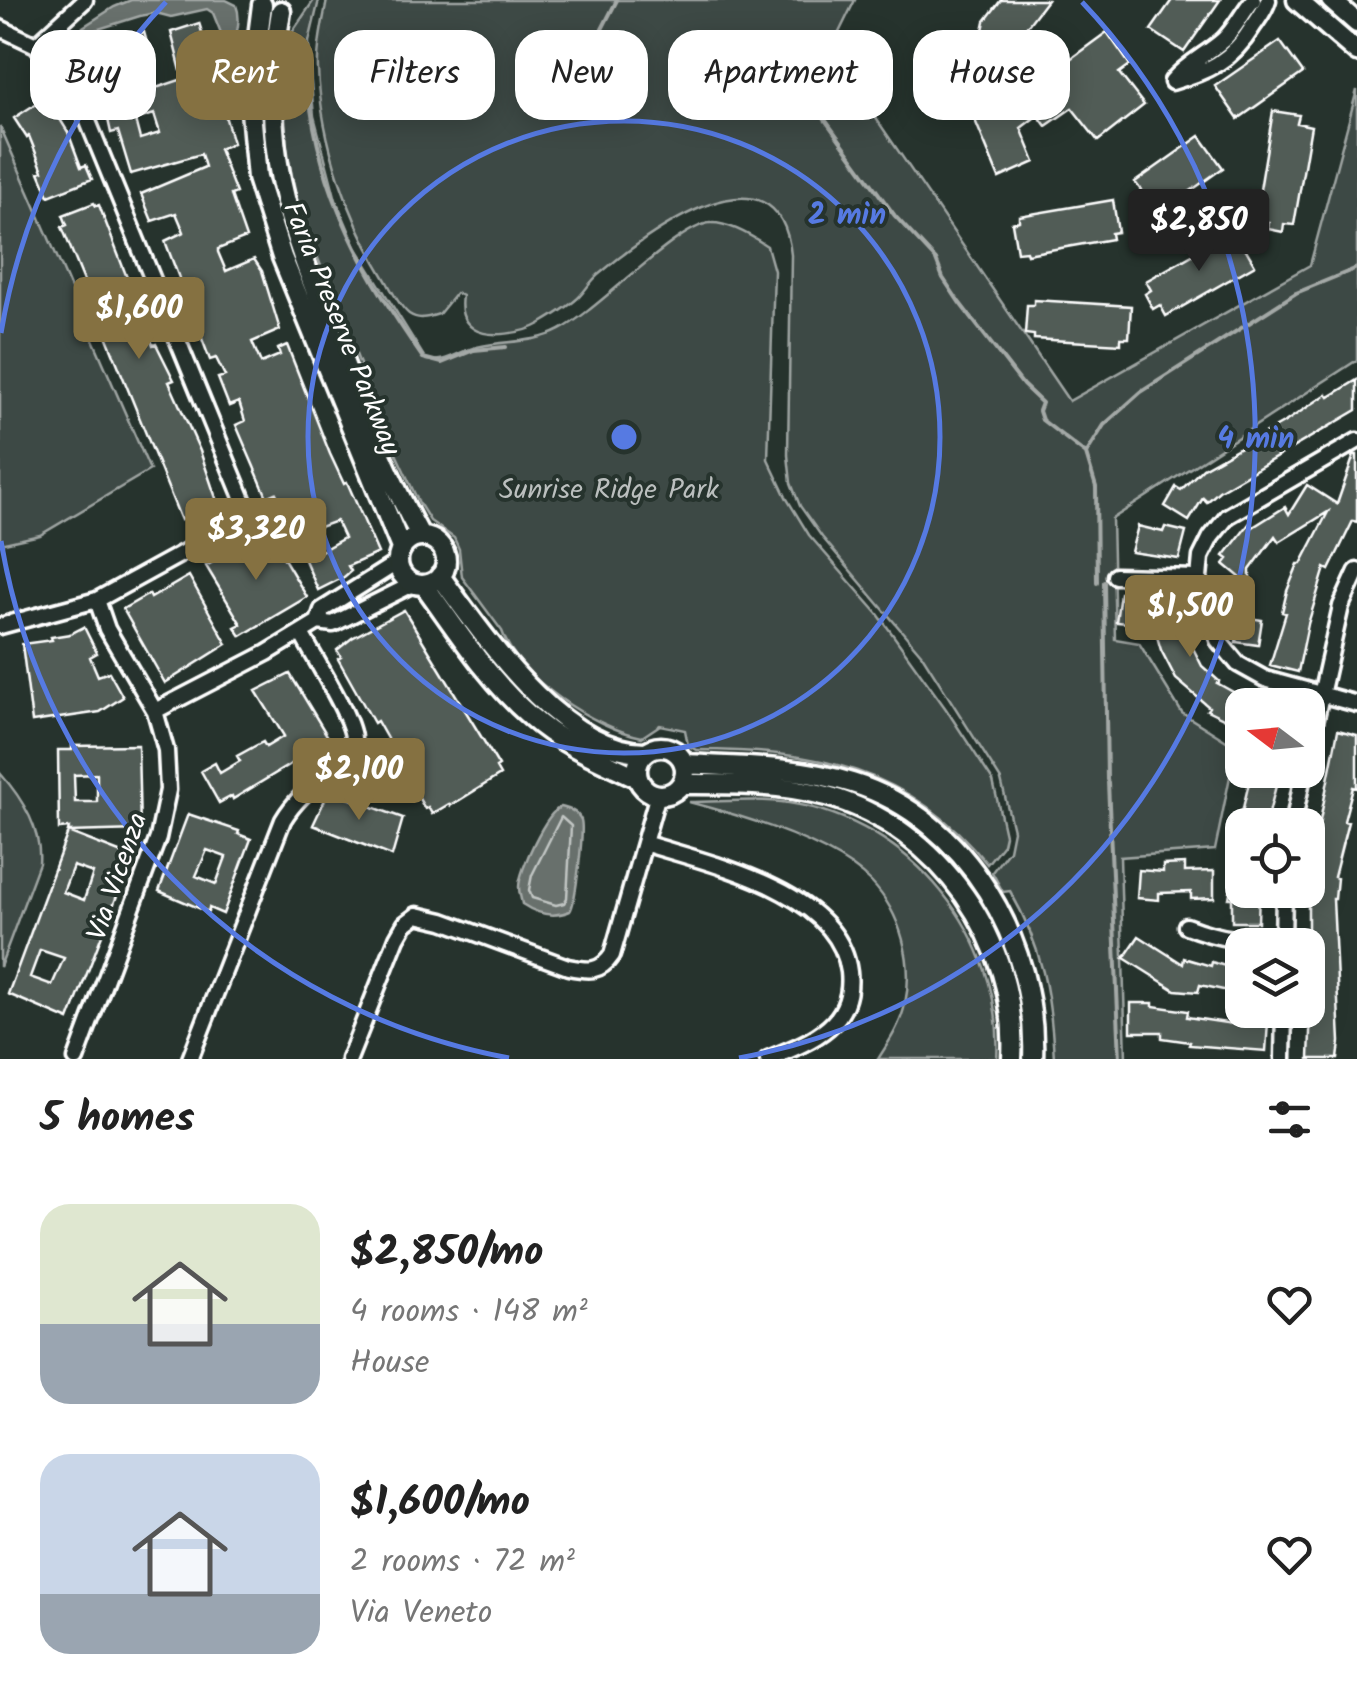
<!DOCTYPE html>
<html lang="en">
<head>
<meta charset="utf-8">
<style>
	body { margin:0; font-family:Kalam,sans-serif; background:#f2f2f2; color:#222; height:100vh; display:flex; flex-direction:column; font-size:38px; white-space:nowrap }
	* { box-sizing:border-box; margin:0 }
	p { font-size:32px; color:#767676 }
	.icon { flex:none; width:55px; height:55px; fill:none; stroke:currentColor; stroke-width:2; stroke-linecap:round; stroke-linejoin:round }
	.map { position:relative; height:1059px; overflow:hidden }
	.details { display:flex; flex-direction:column; background:#fff; flex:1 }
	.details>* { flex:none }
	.hud { position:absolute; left:30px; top:30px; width:1298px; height:90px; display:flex; gap:20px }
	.needle { width:65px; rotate:286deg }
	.buttons { position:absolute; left:1225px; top:688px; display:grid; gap:20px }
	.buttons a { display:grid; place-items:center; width:100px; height:100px; border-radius:20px; background:#fff; box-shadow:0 5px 25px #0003; font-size:50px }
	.price { position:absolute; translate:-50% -85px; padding:0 22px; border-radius:10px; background:#857141; color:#fff; font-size:32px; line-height:65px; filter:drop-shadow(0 2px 5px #0008) }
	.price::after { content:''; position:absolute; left:50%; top:60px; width:30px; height:22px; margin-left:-15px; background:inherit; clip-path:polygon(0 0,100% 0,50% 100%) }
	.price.current { background:#222; color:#fff }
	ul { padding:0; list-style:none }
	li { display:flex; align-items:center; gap:30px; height:250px; padding:0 40px }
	li span { display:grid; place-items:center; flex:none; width:280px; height:200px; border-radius:30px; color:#555 }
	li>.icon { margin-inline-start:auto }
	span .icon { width:120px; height:120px; fill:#fffc; stroke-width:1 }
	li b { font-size:42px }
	h2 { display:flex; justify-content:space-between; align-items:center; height:120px; padding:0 40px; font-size:42px }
	.pill { padding:0 35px; border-radius:30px; background:#fff; box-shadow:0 5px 25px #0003; font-size:35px; line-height:90px }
	.pill.current { background:#857141; color:#fff }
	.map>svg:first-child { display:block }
</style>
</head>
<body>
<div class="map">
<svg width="1357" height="1059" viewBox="0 0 1357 1059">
	<rect width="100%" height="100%" fill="#26332d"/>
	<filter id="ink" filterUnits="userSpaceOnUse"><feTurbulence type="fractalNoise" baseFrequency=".01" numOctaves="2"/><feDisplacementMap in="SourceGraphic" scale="20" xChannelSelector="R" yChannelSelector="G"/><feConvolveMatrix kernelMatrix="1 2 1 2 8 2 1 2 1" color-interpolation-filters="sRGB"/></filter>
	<g filter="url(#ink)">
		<path fill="#3e4944" stroke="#9ea4a2" stroke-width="2.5" d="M314,0H319L309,42L310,72L314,116L336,200L356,247L426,360C446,364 458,351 477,347C504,340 534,344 560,330C597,311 677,226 710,223C729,222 752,236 767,246L774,271L768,459L787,499L809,535L878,614L946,709L993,781L1005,835L1003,844L987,864C910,767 813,750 696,750L688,745L685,730L660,725L642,737C595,728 517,678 502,631L462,577L459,549L454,538L430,521L419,503L392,445L300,213L287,152L284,100L293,31Z
			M327,0H855L830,51L1069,401L1310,265L1357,90V360L1112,519L1115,639L1139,643L1182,713L1236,747L1215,850L1120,857L1126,1059H1054C1051,995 1042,946 1010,891L1003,892L992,872L1009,850L1013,830L1001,780L922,655L822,537L800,506L791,483L788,455L791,255C779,135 645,235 598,275C590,282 585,291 578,298C568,307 552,317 540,324C525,333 489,339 474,329C462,321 460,310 462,296L456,293L439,314C429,317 419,321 409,314C400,307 393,293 387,282C349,220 321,143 318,69C317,46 323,22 327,0Z
			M0,126L150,470L40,535L0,544Z
			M0,773C22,798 42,829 39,863L0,967Z
			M689,802C721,802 757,798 789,803C911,821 1005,937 997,1059H878C889,1042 901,1024 905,1004C914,962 901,913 871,882C831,842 743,816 689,802Z"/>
		<path fill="#67706c" stroke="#a4a9a7" stroke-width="2.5" d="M131,0H226L236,5C241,17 238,37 230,46L225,43L213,13L207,9L171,17L156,13L140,16L86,33L83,27L114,7Z
			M561,807C569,809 577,811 581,820C584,830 576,903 570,911C554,918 537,914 522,904C521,898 519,894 519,887C519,871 546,812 561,807Z"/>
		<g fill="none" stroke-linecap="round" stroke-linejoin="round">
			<path stroke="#c2c6c4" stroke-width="2.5" d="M561,817L571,826L567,898L564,903L556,905L532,898L529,890L532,875Z"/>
			<path stroke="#a4a9a7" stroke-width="4" d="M585,49L599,35L617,0
				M309,92C319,193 366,277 423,358L442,363L474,350L506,347
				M818,110L895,216L936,260L943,278L959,302L1023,385L1042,403L1039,411L1042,420L1086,454
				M1097,582L1096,487L1086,454L1104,425L1141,392L1296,293L1357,268
				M1104,582L1107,780
				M1108,782L1120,1059"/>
		</g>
		<path fill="#515c57" stroke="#fff" stroke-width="2.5" fill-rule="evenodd" d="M1001,0H1047L1009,50L983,30L985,21Z
			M1172,0H1220L1184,52L1151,30Z
			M199,23L225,104L222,105L233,143L219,149L236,193L231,195L246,238L218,249V252L226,271L254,259L262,271L280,330L252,342L261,363L280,355L278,349L287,345L330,454L344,484L347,482L378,553L348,566L351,571L344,577L318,590L305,560L344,538L336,521L295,536L276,493L267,497L236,425L245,421L239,402L229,406L218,378L225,376L216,358L210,360L165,241L184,232L176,213L152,221L141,194L205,167L201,154L131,174L118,131L111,133L103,97L118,93L112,72L89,77L80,52L144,32L152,61L137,66L144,89L159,87L183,79L171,32ZM154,114L160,133L140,139L135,120Z
			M1107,32L1130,65L1119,73L1144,105L1098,141L1072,108L1046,126L1038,115L1021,128L1035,162L999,178L960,84L996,69L1010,103Z
			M1280,41L1303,73L1238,119L1215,86Z
			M51,94L58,105L53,108L68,132L81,167L86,165L92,179L49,196L39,172L43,171L29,136L27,138L14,118Z
			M1273,111L1299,115L1297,123L1311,126L1294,225L1284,224L1283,232L1268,229L1269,222L1255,220Z
			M1200,136L1223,168L1158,214L1135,182Z
			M1113,200L1118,232L1111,233L1112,239L1027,254L1026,251L1017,252L1012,223L1019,221V216Z
			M94,203L96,206L99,205L153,345L156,344L174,380L169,382L200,451L217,501L212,503L213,507L181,520L62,227L67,225L63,215Z
			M1235,231L1255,265L1166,316L1160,305L1153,309L1145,294L1151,290L1146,281Z
			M1034,300L1131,306L1129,338H1121V344L1034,339V335L1025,334L1027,305H1034Z
			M1357,380V410L1219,491L1207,502L1203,498L1189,521L1165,506L1176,487L1181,490L1203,468L1285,422L1327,394L1329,397Z
			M1354,455H1357V522L1353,521L1329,570L1325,568L1308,624L1298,672L1270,665L1286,613L1282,612L1287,591L1298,564H1301L1328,512L1279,542L1275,536L1250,570V618L1262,620L1258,645L1236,642L1242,606H1224L1225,582L1247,583L1224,564L1228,559L1224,556L1249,524L1253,527L1285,507L1289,514L1307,485L1337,504Z
			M1138,526L1163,532L1165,527L1186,532L1179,559L1131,552Z
			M268,532L307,597L241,636L235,627L241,624L206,566Z
			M189,576L227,644L165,683L123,609L149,594L151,598Z
			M1177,591L1179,618L1186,642L1189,640L1202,666L1219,681L1217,683L1242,697V727L1207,710L1209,707L1176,679L1161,650L1145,596Z
			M1120,593L1141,595L1137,624L1116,622Z
			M404,610L499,766L496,768L500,775L450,806L449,804L432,814L428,807L425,809L388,745L390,744L377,721L374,723L338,659L341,657L337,650L352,638Z
			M84,627L97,653L90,657L98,676L109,672L123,697L100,712L32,722L22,644L52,640L51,637L70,634Z
			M290,674L331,742L298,765L296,761L233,799L232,796L219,803L201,771L215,763L220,773L240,761L237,756L255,746L263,742L266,747L284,736L256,691Z
			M1338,730L1357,735V788L1353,787L1344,821L1348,822L1334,877L1337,878L1335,899H1333L1340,1042L1338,1059H1309L1311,1006H1308V998L1311,953L1308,952V908L1312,861Z
			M138,745L140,830L68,832L69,828L59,829L58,750H72V746ZM97,774V802H75L74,775Z
			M1252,770H1280L1266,825H1239Z
			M329,791L403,818L392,856L313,825Z
			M188,814L239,831L238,834L251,839L223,914L209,908L208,912L159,891ZM207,850L226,857L216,884L196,876Z
			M68,832L132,857L69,1020L8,994ZM73,866L93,873L84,900L63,892ZM40,950L64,958L52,985L30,977Z
			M1237,854L1242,855V890H1259L1258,922H1232V898H1229Z
			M1185,864V872L1214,871V898L1191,899V892L1159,893V900L1137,898L1139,870L1163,872V865Z
			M1139,936L1183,964L1184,958L1211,966L1212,962L1242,971V994L1200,985L1198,992L1175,990L1124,958Z
			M1131,1003H1153V1006L1188,1011L1187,1017L1246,1026V1021L1268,1022L1266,1051L1189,1045L1190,1042L1162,1038V1032H1131Z"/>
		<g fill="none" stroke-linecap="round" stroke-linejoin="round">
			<g stroke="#fff" stroke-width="21">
				<path id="minor" d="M0,28L36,45L78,97L244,502L243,513L223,531L97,600L0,626
					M36,45L85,0
					M1172,81C1187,63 1206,55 1223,40C1235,29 1242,13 1253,0
					M1172,82C1207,72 1232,61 1252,28C1258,19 1265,11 1268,0
					M1357,441L1228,516L1211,537L1201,557L1199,578L1218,640L1238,664L1265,679L1357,704
					M1115,576L1199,578
					M318,622L322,610L398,562
					M155,711L267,653L318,622L333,624L413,584
					M1308,753L1341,606L1357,571
					M1293,825L1304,770
					M644,843C710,864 839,890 849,972C855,1026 809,1042 768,1059
					M1186,926C1219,939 1247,943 1283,940
					M1283,944L1284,890
					M76,1059L158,838L168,790L166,750L155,711L107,629L97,600
					M190,1059L283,820C299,793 322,780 344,759C349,754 353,746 353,738C352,717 312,654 301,633
					M349,1059L397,938L405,924L417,915L443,921L568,967C588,971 600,973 612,955L658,794
					M1283,1059L1284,1010"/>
			</g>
			<g stroke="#fff" stroke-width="25">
				<path id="tertiary" d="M1297,0L1357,52
					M1331,0L1357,23
					M262,5L250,100L257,178L282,257L401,548
					M281,11C256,156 292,232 344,363C367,423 390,481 421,537
					M398 561a24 24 0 1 1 48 0a24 24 0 1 1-48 0Z
					M440,576C485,637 562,752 645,752
					M424,585C457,630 488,680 531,717C562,745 601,760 638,778
					M637 771a24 24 0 1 1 48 0a24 24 0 1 1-48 0Z
					M684,764C740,767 798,766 852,783C967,818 1038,944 1033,1059
					M681,784C731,784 779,783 827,796C940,828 1019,942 1012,1059"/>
			</g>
			<use href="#minor" stroke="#26332d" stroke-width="14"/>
			<use href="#tertiary" stroke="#26332d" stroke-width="18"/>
		</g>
	</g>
	<g fill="none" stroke="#567ae2" stroke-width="5">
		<circle cx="624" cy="437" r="316"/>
		<path d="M509 1058A632 632 0 0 1 1 541M1 333A632 632 0 0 1 166 2M1082 2A632 632 0 0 1 739 1058"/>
	</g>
	<g text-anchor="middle" stroke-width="8" stroke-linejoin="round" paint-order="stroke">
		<g font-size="28" fill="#fff" stroke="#26332d">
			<text transform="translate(343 328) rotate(68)" y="10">Faria Preserve Parkway</text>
			<text transform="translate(116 876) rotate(-71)" y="10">Via Vicenza</text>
		</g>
		<g font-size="28" fill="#bbbfbe" stroke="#26332d">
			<text x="609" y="498">Sunrise Ridge Park</text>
		</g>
	</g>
	<circle cx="624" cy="437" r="15" fill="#567ae2" stroke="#26332d" stroke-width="5"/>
	<g font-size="30" text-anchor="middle" font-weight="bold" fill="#567ae2" stroke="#26332d" stroke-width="8" stroke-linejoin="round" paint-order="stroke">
		<text x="847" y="224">2 min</text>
		<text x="1256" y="448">4 min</text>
	</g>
</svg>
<div class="buttons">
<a><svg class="needle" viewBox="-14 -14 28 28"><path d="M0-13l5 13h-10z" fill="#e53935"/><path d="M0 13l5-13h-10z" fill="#767676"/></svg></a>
<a><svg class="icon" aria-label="locate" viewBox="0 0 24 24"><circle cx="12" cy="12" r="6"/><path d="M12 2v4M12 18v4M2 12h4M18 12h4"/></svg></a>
<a><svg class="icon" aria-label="layers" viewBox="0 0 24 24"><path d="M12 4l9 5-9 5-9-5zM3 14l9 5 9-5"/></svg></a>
</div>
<b class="price current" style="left:1199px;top:274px">$2,850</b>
<b class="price" style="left:139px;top:362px">$1,600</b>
<b class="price" style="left:256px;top:583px">$3,320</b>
<b class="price" style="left:1190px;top:660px">$1,500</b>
<b class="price" style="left:359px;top:823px">$2,100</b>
<div class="hud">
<a class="pill">Buy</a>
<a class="pill current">Rent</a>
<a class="pill">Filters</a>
<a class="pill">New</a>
<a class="pill">Apartment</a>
<a class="pill">House</a>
</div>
</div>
<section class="details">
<h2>5 homes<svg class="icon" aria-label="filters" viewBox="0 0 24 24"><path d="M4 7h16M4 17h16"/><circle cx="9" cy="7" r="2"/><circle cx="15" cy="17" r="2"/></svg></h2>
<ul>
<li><span style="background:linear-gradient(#dfe7d0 60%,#9aa5b1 0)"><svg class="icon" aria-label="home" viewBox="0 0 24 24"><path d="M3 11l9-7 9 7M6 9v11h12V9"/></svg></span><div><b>$2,850/mo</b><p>4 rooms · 148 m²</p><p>House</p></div><svg class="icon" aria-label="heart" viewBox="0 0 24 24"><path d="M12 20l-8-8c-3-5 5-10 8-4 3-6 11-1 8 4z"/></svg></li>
<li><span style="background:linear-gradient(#c9d6e8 70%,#9aa5b1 0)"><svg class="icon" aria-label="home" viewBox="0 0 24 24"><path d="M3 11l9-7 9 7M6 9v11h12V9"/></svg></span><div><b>$1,600/mo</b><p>2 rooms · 72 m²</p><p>Via Veneto</p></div><svg class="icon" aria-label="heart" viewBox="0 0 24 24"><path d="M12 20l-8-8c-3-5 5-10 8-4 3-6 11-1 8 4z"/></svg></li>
</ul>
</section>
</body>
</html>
